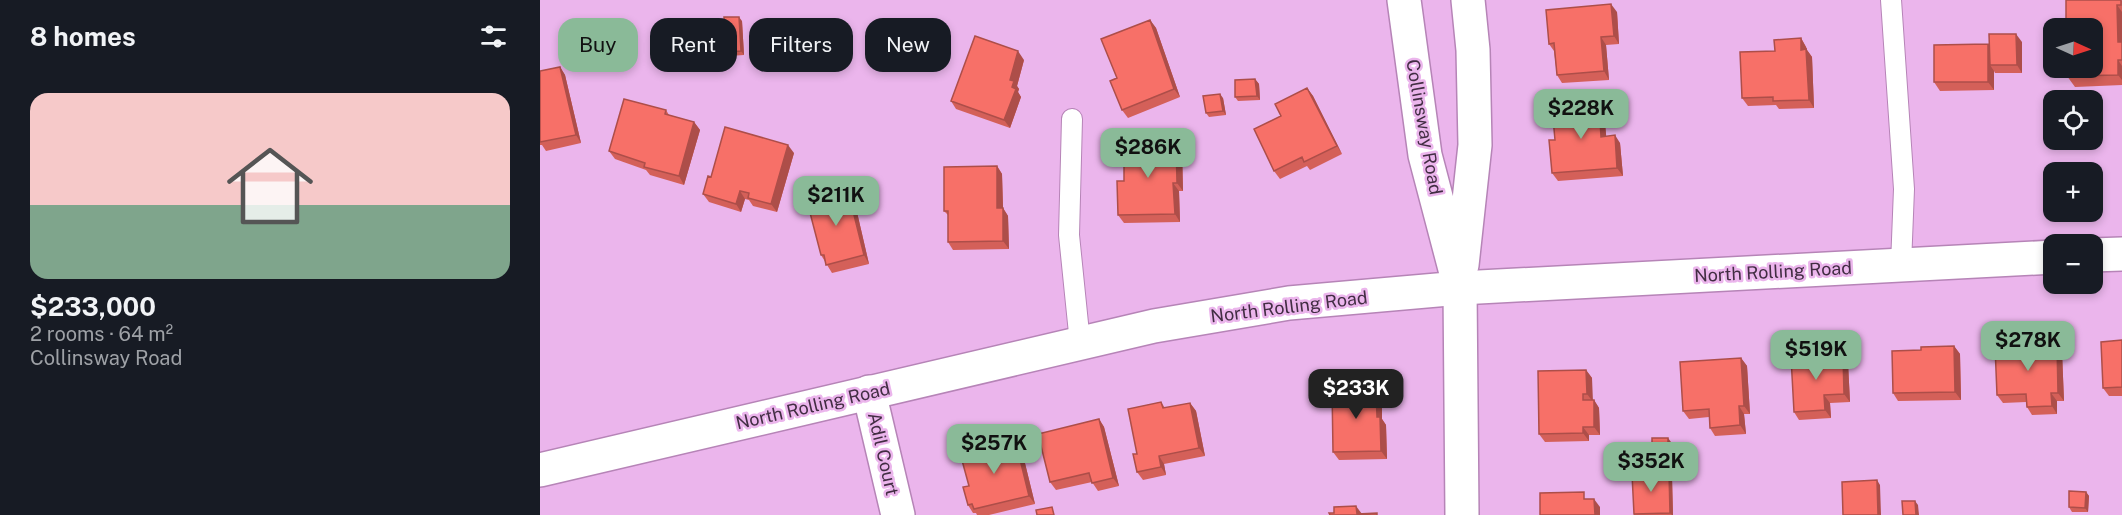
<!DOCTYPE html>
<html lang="en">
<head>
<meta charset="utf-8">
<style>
	body { margin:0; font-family:"Public Sans",sans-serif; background:#20242c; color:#f1f3f6; height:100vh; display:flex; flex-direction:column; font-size:22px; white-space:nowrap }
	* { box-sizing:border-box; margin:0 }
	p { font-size:20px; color:#9ea1a6 }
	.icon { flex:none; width:33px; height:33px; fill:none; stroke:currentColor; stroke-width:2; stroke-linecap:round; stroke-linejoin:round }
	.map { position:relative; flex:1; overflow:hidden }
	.sheet { display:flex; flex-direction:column; background:#171b24; width:540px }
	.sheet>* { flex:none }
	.guide { position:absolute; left:18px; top:18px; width:570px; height:54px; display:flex; gap:12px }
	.needle { width:39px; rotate:93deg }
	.buttons { position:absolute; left:1503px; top:18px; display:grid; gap:12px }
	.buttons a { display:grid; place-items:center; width:60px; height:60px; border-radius:12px; background:#171b24; box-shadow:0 3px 9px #0003; font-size:30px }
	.price { position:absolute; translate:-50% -51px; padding:0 14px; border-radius:12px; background:#8aba98; color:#111; font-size:20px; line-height:39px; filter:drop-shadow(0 2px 3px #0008) }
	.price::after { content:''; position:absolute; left:50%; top:36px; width:18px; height:14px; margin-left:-9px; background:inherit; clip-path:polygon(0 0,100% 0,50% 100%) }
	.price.selected { background:#222; color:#fff }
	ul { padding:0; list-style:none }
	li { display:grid; align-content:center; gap:12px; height:318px; padding:0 30px }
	li span { display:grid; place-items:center; height:186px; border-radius:18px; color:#555 }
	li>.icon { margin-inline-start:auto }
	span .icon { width:108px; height:108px; fill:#fffc; stroke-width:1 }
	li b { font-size:26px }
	h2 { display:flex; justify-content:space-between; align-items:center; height:72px; padding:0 30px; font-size:26px }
	.chip { padding:0 21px; border-radius:18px; background:#171b24; box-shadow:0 3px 9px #0003; font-size:21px; line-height:54px }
	.chip.selected { background:#8aba98; color:#111 }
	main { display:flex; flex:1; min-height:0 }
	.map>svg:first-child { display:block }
</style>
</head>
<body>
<main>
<section class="sheet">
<h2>8 homes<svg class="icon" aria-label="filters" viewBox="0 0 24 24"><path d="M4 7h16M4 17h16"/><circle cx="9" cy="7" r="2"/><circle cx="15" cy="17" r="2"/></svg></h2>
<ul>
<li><span style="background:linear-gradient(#f6c9c9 60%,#7fa58c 0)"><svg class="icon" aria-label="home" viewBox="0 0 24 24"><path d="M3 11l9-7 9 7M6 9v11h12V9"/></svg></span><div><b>$233,000</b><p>2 rooms · 64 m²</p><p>Collinsway Road</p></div></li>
</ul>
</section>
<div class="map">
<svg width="1582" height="515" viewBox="0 0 1582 515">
	<rect width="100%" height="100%" fill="#ebb5ec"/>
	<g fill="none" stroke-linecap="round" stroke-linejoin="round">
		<g stroke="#b684b7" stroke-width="22">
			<path id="lane" d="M1351,0L1364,189L1361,265
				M532,119L529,235L540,343"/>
		</g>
		<g stroke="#b684b7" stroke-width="36">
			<path id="street" d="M920,288L922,515
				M329,392L358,515"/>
		</g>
		<g stroke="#b684b7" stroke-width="36">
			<path id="secondary" d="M864,0L885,155L920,288
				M922,265L935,145L933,50L928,0"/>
		</g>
		<g stroke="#b684b7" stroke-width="36">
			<path id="primary" d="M1552,255L1582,254
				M0,470L614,326L749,303L920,288L1514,257"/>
		</g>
		<use href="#lane" stroke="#fff" stroke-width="20"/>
		<use href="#street" stroke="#fff" stroke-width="33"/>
		<use href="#secondary" stroke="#fff" stroke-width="33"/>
		<use href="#primary" stroke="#fff" stroke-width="33"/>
	</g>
	<path fill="#d46059" d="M1582,0V85L1535,87L1527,76L1552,28Z
		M1077,12L1079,44L1066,45L1069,80L1022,83L1017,75L1014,51L1009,44Z
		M610,20L616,28L640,97L588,118L582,110L577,78Z
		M202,21L204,55L189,56L186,52Z
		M1261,38L1266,47L1267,50L1272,57L1274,108L1239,109L1236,105L1208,106L1202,98L1235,51Z
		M1482,42V73H1455L1454,71V90L1400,91L1394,82L1448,44L1449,46Z
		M484,60L477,86L479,89L478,92L481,97L470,128L416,109L411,101Z
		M20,67L25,75L41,143L6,151L2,145H0V71Z
		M715,79L719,84L720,100L698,101L695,97Z
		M767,88L773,96L802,154L770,170L767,166L740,179L734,171L741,116Z
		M683,98L686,115L669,117L666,113Z
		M126,110L129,115L154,122L160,130L144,185L110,175L106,170L75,159L69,151Z
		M1064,111L1066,136L1080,143L1083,176L1018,181L1012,173L1015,140Z
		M636,141L642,149L643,191H639L640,222L584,223L578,215L584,181Z
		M254,153L237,212L213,206L209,200L205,199L201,212L169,202L163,194L171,177Z
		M457,166L462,174L463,208L468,216L469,249L413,250L408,242V215L404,211Z
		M313,195L329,264L292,273L281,255Z
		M1582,340V396H1569L1563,388Z
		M1517,344L1522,352L1524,401H1517V414L1492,415L1487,407L1486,402L1463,403L1457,395Z
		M1414,346L1420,354L1421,400L1358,401L1353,393L1381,350Z
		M1303,355L1308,363L1310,402L1290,403L1291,418L1259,420L1254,412Z
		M1201,358L1207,366L1210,414H1204L1206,434L1175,436L1170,428L1169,417L1149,419L1143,411Z
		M1046,370L1052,378V400H1054L1059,408L1060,435H1049V441L1005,442L999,434Z
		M842,395V419L846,425L847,459L799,460L793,452Z
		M621,402L625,408L650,403L656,411L665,456L624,464L626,475L603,480L597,472V454Z
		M559,419L564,427L579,486L558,491L552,482L516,490L510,482Z
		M1131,442V462H1116L1112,458Z
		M481,447L495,504L449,515H437L436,513H433L428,505L429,486Z
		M1132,477L1133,515H1094V514Z
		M1546,492L1549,496L1548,512H1532L1529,507Z"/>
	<path fill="#ad4e49" d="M1071,4L1077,12L1079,44L1074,36Z
		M1577,5L1582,12V48L1578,42Z
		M199,17L202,21L204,55L201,51Z
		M610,20L616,28L640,97L634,89Z
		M1476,34L1482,42V73L1477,65Z
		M1061,37L1066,45L1069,80L1064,71Z
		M1261,38L1266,47L1267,50L1272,57L1274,108L1269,100L1261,50Z
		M1448,44L1454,53L1450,65L1454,71V90L1448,82Z
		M478,51L484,60L477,86L479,89L478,92L481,97L470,128L464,120L472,87L470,80Z
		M1578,60L1582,66V80L1578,75Z
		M20,67L25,75L41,143L36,135Z
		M715,79L719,84L720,100L717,96Z
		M767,88L773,96L802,154L797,146Z
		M680,94L683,98L686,115L683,111Z
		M1059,103L1064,111L1067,145L1061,137Z
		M154,122L160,130L144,185L139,176Z
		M1075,135L1080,143L1083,176L1077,168Z
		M636,141L642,149L643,191L637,183Z
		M248,145L254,153L237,212L231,204Z
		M457,166L462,174L463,208L468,216L469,249L463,241L457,208Z
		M633,183L639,191L640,222L635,214Z
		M307,187L313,195L329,264L324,255Z
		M200,191L205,199L201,212L196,204Z
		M1517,344L1522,352L1524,401L1518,393Z
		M1414,346L1420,354L1421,400L1415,392Z
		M1303,355L1308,363L1310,402L1304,394Z
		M1201,358L1207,366L1210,414L1204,406Z
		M1046,370L1052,378L1053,402L1047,394Z
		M836,387L842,395V419L846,425L847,459L841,451L837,417Z
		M1511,393L1517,401V414L1512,406Z
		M1284,395L1290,403L1291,418L1285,410Z
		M1054,400L1059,408L1060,435L1054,427Z
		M650,403L656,411L665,456L659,448Z
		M1199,406L1204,414L1206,434L1200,425Z
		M559,419L564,427L579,486L573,478Z
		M1043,427L1049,435V441L1043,433Z
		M1128,438L1131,442V462L1128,457Z
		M475,439L481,447L495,504L489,496Z
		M619,456L624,464L626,475L621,467Z
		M1129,473L1132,477L1133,515H1132L1130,513Z
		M1337,480L1340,485L1341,515H1338Z
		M1546,492L1549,496L1548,512L1545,508Z
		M1054,499L1060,507V515H1055Z
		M1375,501L1378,505L1379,515H1376Z
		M816,506L822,514H817Z"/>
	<path fill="#f77068" stroke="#ad4e49" stroke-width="1.5" d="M1526,0H1581V5H1577L1578,42H1582V60H1578V75L1527,76V68H1552V28H1526Z
		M1071,4L1074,36L1061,37L1064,71L1017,75L1014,43L1009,44L1006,10Z
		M184,17H199L201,51L186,52Z
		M610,20L634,89L582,110L570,81L577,78L561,39Z
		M1449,34H1476L1477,65H1450Z
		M435,36L478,51L470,80L474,81L472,87L476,89L464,120L411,101Z
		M1261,38V50L1266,49L1269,100L1233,101V97L1202,98L1200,52L1235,51L1234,40Z
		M1448,44V82H1394V45Z
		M20,67L36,135L0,142V71Z
		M715,79L717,96L695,97V80Z
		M767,88L797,146L764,162L762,157L734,171L714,129L741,116L735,104Z
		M680,94L683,111L666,113L663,96Z
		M84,99L126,110L125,114L154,122L139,176L104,167L105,163L69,151Z
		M1059,103L1061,137L1075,135L1077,168L1012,173L1009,140H1015L1012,107Z
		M185,127L248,145L231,204L208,198L209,193L200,191L196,204L163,194L168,176L171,177Z
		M636,141L637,183H633L635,214L578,215L577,181H584V142Z
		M457,166V208H463V241L408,242V211H404V167Z
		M307,187L324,255L286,265L284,255H281L268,205L289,200L287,191Z
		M1582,340V387L1563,388L1561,342Z
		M1517,344L1518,393H1511L1512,406L1487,407L1486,394L1457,395L1455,346Z
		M1414,346L1415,392L1353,393L1352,351L1381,350V347Z
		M1303,355L1304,394L1284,395L1285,410L1254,412L1251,357Z
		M1201,358L1204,406H1199L1200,425L1170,428L1169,409L1143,411L1140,362Z
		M1046,370L1047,394H1043V400H1054V427H1043V433L999,434L998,371Z
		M836,387L837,417H840L841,451L793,452L792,388Z
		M621,402L623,408L650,403L659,448L619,456L621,467L597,472L593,454H597L588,409Z
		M559,419L573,478L552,483L549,473L510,482L498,434Z
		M1112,438H1128V457L1112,458Z
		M475,439L489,496L434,509L432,504L428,505L423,487L429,486L420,453Z
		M1129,473L1130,513L1094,514L1092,474Z
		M1337,480L1338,515H1303L1302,482Z
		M1529,491L1546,492L1545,508L1529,507Z
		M1044,492V499H1054L1055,515H1000V493Z
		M1362,501H1375L1376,515H1363Z
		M816,506L817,514L837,513V515H790L789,513H794V507Z
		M512,507L514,515H497L496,510Z"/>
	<g text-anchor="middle" stroke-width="5" stroke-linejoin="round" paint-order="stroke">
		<g font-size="18" fill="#422d43" stroke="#ebb5ec">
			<text transform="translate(884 127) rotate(80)" y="6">Collinsway Road</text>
			<text transform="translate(1233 272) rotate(-3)" y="6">North Rolling Road</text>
			<text transform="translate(749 307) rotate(-7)" y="6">North Rolling Road</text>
			<text transform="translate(273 406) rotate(-13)" y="6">North Rolling Road</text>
			<text transform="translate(343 454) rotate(77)" y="6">Adil Court</text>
		</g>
	</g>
</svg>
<div class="buttons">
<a><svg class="needle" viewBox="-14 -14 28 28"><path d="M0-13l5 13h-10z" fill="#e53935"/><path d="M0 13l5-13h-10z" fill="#9ea1a6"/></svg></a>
<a><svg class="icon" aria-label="locate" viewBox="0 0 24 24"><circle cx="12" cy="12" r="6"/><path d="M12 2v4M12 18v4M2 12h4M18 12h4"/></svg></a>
<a>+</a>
<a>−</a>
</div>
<b class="price" style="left:1041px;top:140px">$228K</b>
<b class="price" style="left:608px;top:179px">$286K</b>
<b class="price" style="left:296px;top:227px">$211K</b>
<b class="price" style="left:1488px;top:372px">$278K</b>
<b class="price" style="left:1276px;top:381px">$519K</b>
<b class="price selected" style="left:816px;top:420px">$233K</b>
<b class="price" style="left:454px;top:475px">$257K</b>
<b class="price" style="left:1111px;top:493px">$352K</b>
<div class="guide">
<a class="chip selected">Buy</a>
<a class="chip">Rent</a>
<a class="chip">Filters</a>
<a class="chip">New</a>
</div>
</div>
</main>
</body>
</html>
